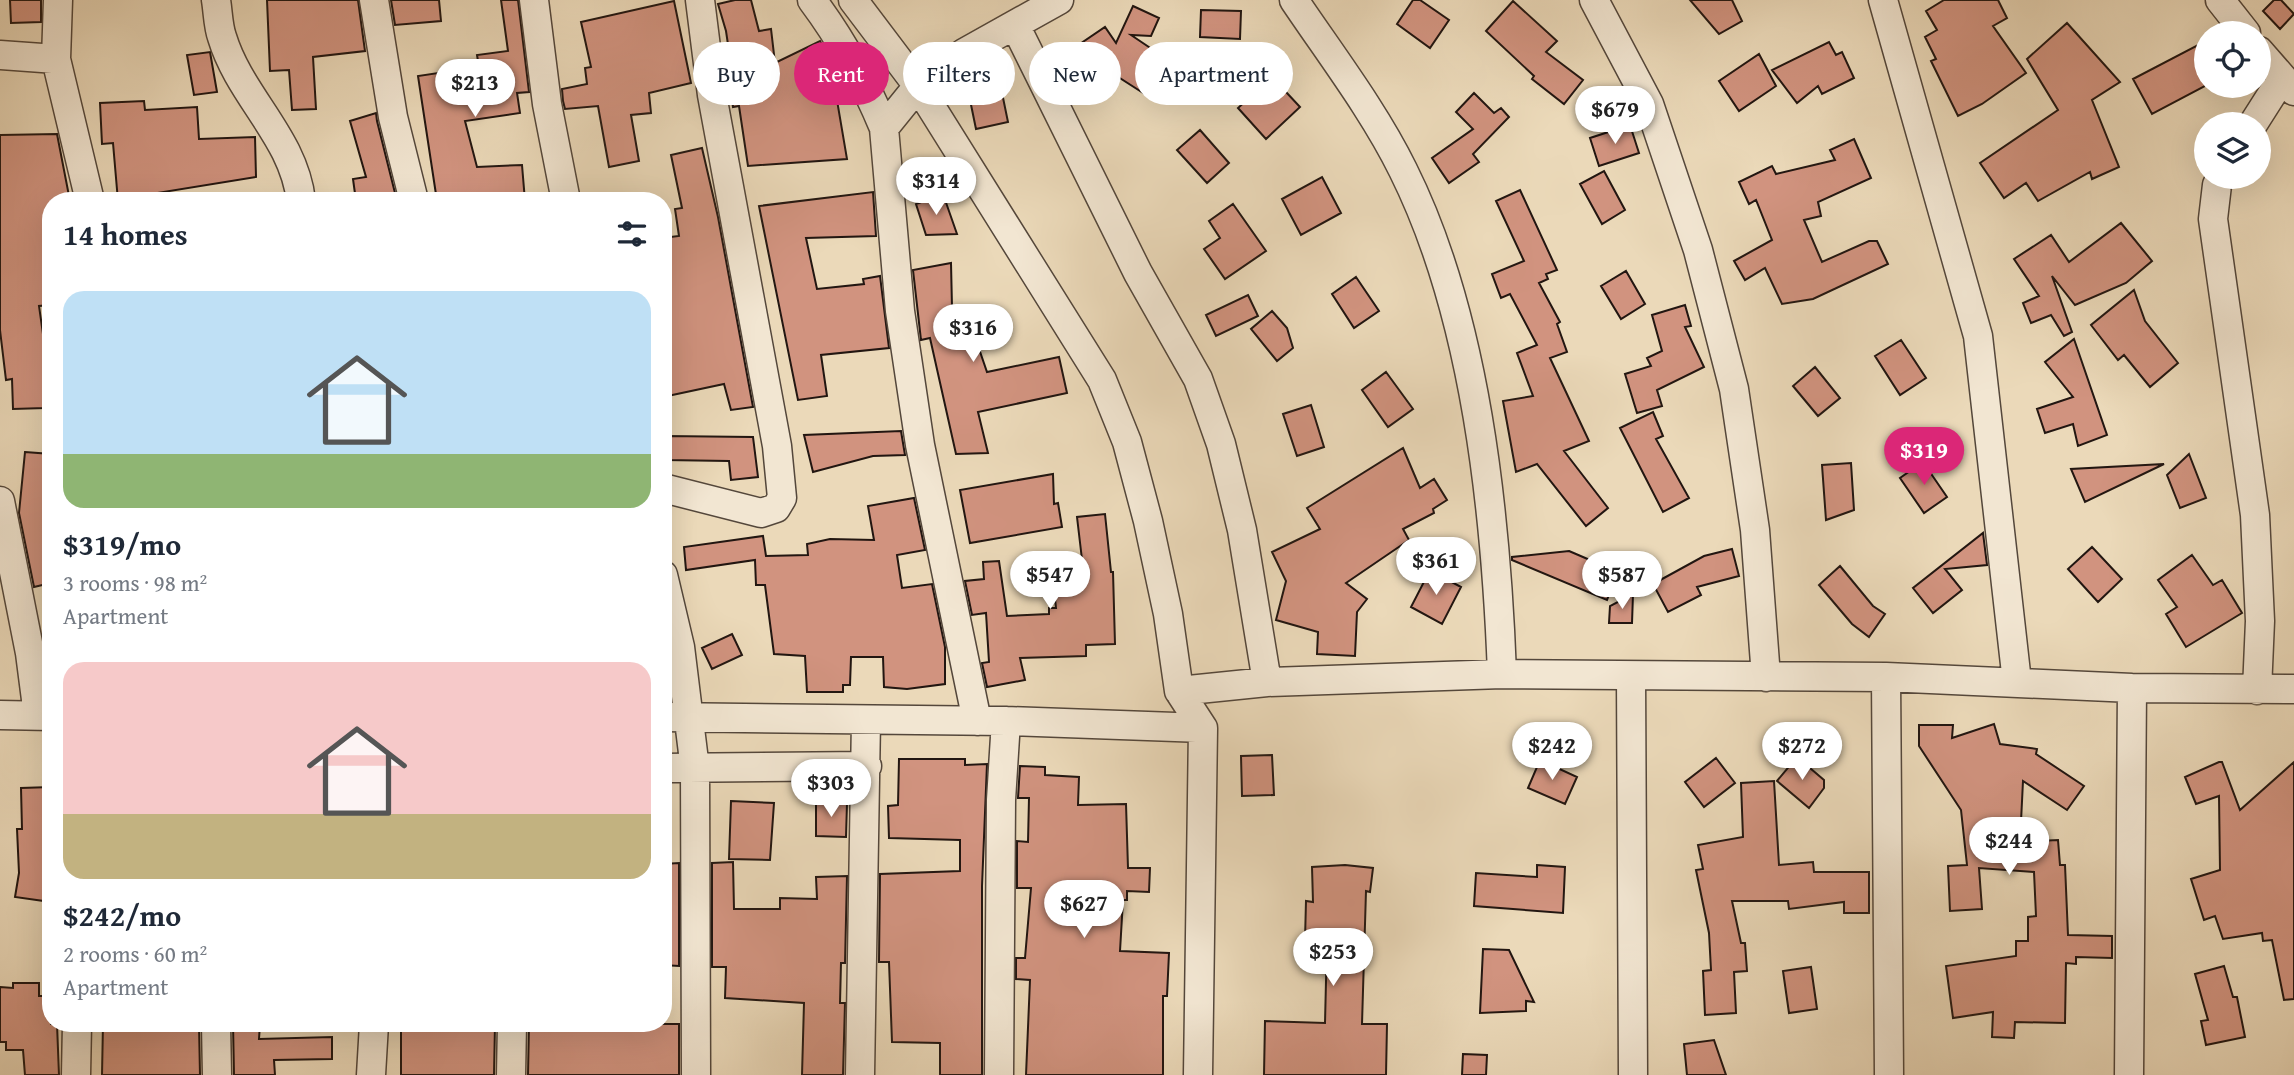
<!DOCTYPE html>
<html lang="en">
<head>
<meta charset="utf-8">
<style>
	body { margin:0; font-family:"Gentium Book Plus",serif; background:#f6f6f7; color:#1f2937; height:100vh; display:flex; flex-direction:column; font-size:26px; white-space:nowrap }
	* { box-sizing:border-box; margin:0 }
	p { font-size:23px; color:#747a83 }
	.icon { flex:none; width:38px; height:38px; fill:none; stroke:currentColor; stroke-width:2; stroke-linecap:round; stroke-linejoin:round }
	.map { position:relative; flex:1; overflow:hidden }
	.sheet { position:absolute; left:42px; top:192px; width:630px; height:840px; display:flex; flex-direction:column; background:#fff; border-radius:28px; box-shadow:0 7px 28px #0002 }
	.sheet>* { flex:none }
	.hud { position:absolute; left:693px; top:42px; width:665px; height:63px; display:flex; gap:14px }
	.tools { position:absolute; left:2194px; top:21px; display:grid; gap:14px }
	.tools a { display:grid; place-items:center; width:77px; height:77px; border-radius:50%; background:#fff; box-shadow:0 7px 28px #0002; font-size:35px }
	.price { position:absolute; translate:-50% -60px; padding:0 16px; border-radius:24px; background:#fff; color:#222; font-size:23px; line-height:46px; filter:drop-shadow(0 2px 4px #0008) }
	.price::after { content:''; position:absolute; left:50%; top:42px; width:21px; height:16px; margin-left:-10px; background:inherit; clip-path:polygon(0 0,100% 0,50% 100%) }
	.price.active { background:#db2777; color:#fff }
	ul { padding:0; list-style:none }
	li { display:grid; align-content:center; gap:14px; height:371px; padding:0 21px }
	li span { display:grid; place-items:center; height:217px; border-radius:21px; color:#555 }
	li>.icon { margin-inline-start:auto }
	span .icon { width:126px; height:126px; fill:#fffc; stroke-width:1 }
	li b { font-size:30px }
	h2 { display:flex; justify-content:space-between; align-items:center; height:84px; padding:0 21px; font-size:30px }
	.pill { padding:0 24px; border-radius:32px; background:#fff; box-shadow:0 7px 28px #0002; font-size:24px; line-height:63px }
	.pill.active { background:#db2777; color:#fff }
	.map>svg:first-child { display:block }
</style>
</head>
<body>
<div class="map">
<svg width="2294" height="1075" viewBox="0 0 2294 1075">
	<rect width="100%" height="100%" fill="#ebd9b9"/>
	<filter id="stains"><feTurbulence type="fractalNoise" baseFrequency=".00286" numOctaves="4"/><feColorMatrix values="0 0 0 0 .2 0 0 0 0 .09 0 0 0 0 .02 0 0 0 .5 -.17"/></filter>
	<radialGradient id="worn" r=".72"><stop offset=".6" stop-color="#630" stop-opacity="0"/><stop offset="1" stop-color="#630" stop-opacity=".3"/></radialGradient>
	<path fill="#d1937f" stroke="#221611" stroke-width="2" d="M10,0H41V22L11,23Z
		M267,0H358L365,51L313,57L316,109L292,110L289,70L270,71Z
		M391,0H439L441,21L395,25Z
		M501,0H518L529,92L517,93L520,113L465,121L477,167L522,165L525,201H437L418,76L479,67L477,55L508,51Z
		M735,0H751L759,31L771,29L775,63L820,41L830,59L847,159L748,166L739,106L733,107L730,86L734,85L726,31L718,4Z
		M1413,0H1420L1449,20L1430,48L1397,24Z
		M1690,0H1732L1742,21L1719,34Z
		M1944,0H1998L2007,18L1993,26L2026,73L1982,104L1958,116L1931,61L1936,59L1925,37L1937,30L1926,11Z
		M2274,0H2281L2294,14L2280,29L2263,11Z
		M674,1L691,83L649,93L651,113L631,115L639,161L609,167L598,106L565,109L563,101L562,89L587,84L585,68L591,67L581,22Z
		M1513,1L1557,41L1546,52L1583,80L1564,104L1532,79L1534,76L1486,31Z
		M1133,6L1159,18L1151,36L1131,35L1177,66L1154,100L1101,66L1090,73L1074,48L1105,27L1116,43Z
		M1201,10L1241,11L1240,39L1200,37Z
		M2067,23L2120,82L2092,100L2119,167L2092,179L2090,172L2038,201L2026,183L2004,198L1980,163L2058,110L2027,59Z
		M1829,42L1836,55L1842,52L1854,78L1822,94L1818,86L1797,103L1772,70Z
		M2198,45L2207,61V85L2152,114L2133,79Z
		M210,52L217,92L194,95L187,55Z
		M1759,54L1776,86L1739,111L1719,81Z
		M1272,77L1300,107L1266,139L1238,108Z
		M1001,88L1008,122L976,129L969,95Z
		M1474,93L1494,113L1501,108L1509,117L1473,154L1479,162L1449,183L1432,158L1473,129L1456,112Z
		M144,101L145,110L197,107L199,139L255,137L256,177L157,193L158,201H118L113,143L102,144L100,103Z
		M376,113L377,121L397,201H356L353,179L366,177L350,121Z
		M1630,125L1639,153L1599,166L1590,138Z
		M1200,130L1229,163L1207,183L1177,150Z
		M57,134L70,201H51V305L39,306L49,376L44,377L45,408L13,409L12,379L6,380L0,330V135Z
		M1854,139L1871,178L1818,202L1821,216L1804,220L1822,262L1869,241H1877L1888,264L1813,299L1782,304L1765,268L1745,280L1734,261L1772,240L1756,200L1749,204L1739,182L1772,166L1776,174L1835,160L1830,150Z
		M702,148L718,217L753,407L731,410L724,384L663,397V238L679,236L675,209L682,208L671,155Z
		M1604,171L1625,210L1602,224L1580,184Z
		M1322,177L1341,213L1301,235L1282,199Z
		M1520,190L1557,270L1546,274L1548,279L1539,283L1560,322L1557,324L1567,352L1550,358L1589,441L1564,451L1608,508L1586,526L1537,464L1516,472L1503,401L1533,396L1517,353L1537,345L1510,294L1501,298L1492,274L1524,261L1496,201Z
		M873,192L876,236L806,238L817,289L864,284L863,279L880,276L889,348L821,355L827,396L798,400L759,206Z
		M943,194L957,234L926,235L916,204Z
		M1233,204L1266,251L1225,279L1204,249L1220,238L1209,221Z
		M2121,223L2152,261L2126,283L2075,305L2052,276L2072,332L2064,336L2051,315L2031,323L2023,303L2039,296L2014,259L2051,235L2069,262Z
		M951,263L952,307L967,306L969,339L975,337L987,372L1059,357L1067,393L978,412L988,453L956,454L930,338L921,340L913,270Z
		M1626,271L1645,304L1621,319L1601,286Z
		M1356,277L1379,311L1354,328L1332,294Z
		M2134,290L2145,321L2178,363L2150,387L2124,355L2118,360L2091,325Z
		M1248,295L1258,316L1216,336L1206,315Z
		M1685,305L1691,326L1685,327L1704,367L1657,390L1662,406L1637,413L1625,374L1651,366L1647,358L1662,351L1652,315Z
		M1272,311L1287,328L1293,348L1277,361L1251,329Z
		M2074,339L2107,435L2078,446L2073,424L2045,433L2037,409L2073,397L2045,362Z
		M1901,340L1926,378L1900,395L1875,356Z
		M1815,367L1840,398L1818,416L1793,386Z
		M1386,372L1413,409L1388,427L1362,390Z
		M1311,405L1324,447L1297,456L1283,414Z
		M1653,412L1663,436L1656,439L1689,498L1663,512L1620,428Z
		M901,431L905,455L873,456L813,472L804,435Z
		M665,436L753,437L758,477L731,480L729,461L665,460Z
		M1403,448L1420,488L1434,479L1447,500L1433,509L1434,513L1403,529L1409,540L1346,583L1367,599L1357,612L1355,656L1317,654L1318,632L1276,620L1286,581L1272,552L1320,529L1307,508Z
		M25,452L51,454V583L34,587L19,513Z
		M2189,454L2206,498L2180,508L2167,475Z
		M1923,462L1947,497L1924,513L1900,478Z
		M1851,463L1854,510L1826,520L1822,465Z
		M2164,464L2085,502L2071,469Z
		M1053,474L1054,504L1058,503L1062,527L970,543L960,490Z
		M914,498L925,550L897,555L902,588L932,584L945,647V684L907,689L884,687L883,657H851L850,685H843V692H807L805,656L774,654L765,585H756L755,560L686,570L684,547L763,536L766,556L808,555L807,544L830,539L874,540L868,506Z
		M1105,514L1111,572H1113L1115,644L1086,645V656L1020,658L1025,680L987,687L982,663L989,662L986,613L972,615L965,581L984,579L983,562L999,561L1007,616L1049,614V608H1056L1052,571L1083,568L1077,517Z
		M1983,533L1987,565L1945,569L1962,590L1933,613L1913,588Z
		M2092,547L2122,579L2098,602L2068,569Z
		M1732,549L1739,576L1697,587L1701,595L1668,612L1653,584L1704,556Z
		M1569,551L1618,572L1607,600L1512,560V557Z
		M2192,555L2213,585L2222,580L2242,613L2186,647L2166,614L2177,607L2158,580Z
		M1840,566L1873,606L1885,614L1869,637L1852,624L1819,585Z
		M1428,574H1437L1461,587L1442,624L1411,607Z
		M1633,594L1632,623H1609L1610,606Z
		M732,634L742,655L712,669L702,648Z
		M1994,724L2000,744L2037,749L2036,754L2084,786L2067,810L2023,781L2020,842L2058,840L2060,865H2065L2068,935L2112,936V958L2076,957V964L2066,963L2065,1023L2015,1022L2014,1038L1992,1037L1993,1012L1953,1018L1946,966L2016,956V941H2028V917L2036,916L2034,872L1979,868L1982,909L1950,911L1948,866L1967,865L1961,810L1919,746V725H1953L1952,738Z
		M1272,755L1274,795L1242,796L1241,756Z
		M1797,757L1824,780V788L1809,808L1777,781Z
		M1716,758L1735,783L1704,807L1685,782Z
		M899,759H965V765L987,764L982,886V1075H940V1043L892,1042L889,962H879L880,874L960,871V840L889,838L888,806L898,805Z
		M1540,760L1577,777L1565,804L1528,788Z
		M2219,762H2222L2240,810L2294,762V999L2284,1000L2272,940L2263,941L2262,933L2223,939L2215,916L2204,920L2191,879L2220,870L2219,796L2196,804L2185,777Z
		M1020,766L1045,767V775L1079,777L1078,805L1126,804L1128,868H1150L1149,892L1127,891V900H1123L1120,951L1169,953L1167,996H1163V1075H1026L1030,980L1016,979V958H1025L1031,888H1017V841L1028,842L1029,798H1018Z
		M1774,781L1779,865L1813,862L1814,872H1869V913H1844V902L1789,909L1788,901H1732L1741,943H1745L1747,971L1734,972L1736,1013L1705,1015L1703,971L1711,970L1709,933L1696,870L1703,869L1698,845L1743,837L1741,783Z
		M51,787V902L15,897L19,873L17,829H22L21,788Z
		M731,801L774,803L770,860L729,859Z
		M816,802L847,803L846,837L816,836Z
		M733,862L734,909H780V898L817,899L816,877L847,876L845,963H841L840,1003H845L843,1075H802L804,1003L725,998L726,967H712V863Z
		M679,863V966L663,965V864Z
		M1345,865L1373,868L1370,892L1366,891L1362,1024H1387L1386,1075H1264L1265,1021L1325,1023L1327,940H1305L1306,901L1313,902L1312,867Z
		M1537,865L1565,867L1563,913L1474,906L1476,873L1537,877Z
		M1483,949L1509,950L1534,1002L1526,1001V1011L1480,1013Z
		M2224,966L2233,997H2237L2245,1037L2206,1045L2201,1021L2208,1020L2195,974Z
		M1811,967L1817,1009L1789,1013L1783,971Z
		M13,983H39V996H51V1024H57L59,1075H25L23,1050H6V1042H0V987L13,988Z
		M103,1024H199L200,1075H102Z
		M233,1024H260L259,1039L332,1037V1059L274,1060L275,1075H234Z
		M401,1024H495L494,1075H401Z
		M529,1024H679V1075H528Z
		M1714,1040L1726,1075H1687L1684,1044Z
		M1463,1054L1487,1055L1486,1075H1462Z"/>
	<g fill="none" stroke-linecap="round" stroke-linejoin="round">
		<g stroke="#54473b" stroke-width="31">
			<path id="minor" d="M58,0L56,59L90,201
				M216,0C218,12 218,26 222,37C240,97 294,137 301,201
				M374,0L393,117L414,201
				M534,0L547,104L566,201
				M812,0C842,40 865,82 884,128
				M853,0L918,86L1102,380L1127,442L1148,521L1168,614L1179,691L1203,728L1198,1075
				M1294,0C1331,55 1374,111 1403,170C1476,316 1496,513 1502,674
				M1594,0L1649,104L1698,250L1734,389L1755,530L1766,677
				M1883,0L1978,336L2017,682
				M2220,0L2246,33
				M1015,25L1138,273L1198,379L1221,444L1242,530L1267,682
				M2259,51L2294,91
				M0,55L56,59
				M2253,124L2281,80
				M2221,177L2217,185L2213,219L2255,515L2260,621L2257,690
				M663,488L761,513L776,508L782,498L777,446L712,95L700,0
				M0,501L30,653L38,715
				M663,575L680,647L695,769L696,1075
				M1631,676L1633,1075
				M1886,677L1889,1075
				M1179,691L1267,682L1502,674L1886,677L2132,688L2294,689
				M0,715L51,716
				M663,717L1006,721L1203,728
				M977,721L920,445L900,311L884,128L918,86L964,53L1059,0
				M663,768L867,766
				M216,1024L217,1075
				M76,1075L77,1024
				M371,1075L374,1024
				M511,1075L512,1024
				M860,1075L866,720
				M999,1075L1001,800L1006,721
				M2129,1075L2132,688"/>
		</g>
		<use href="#minor" stroke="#f2e6d2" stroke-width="28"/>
	</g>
	<rect width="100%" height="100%" filter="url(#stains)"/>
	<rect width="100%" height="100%" fill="url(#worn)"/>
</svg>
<div class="tools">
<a><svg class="icon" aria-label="locate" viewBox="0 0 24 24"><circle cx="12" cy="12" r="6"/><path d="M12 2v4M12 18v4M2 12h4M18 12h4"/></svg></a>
<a><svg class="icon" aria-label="layers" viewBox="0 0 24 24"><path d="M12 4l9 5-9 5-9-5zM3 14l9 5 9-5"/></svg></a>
</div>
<b class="price" style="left:475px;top:119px">$213</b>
<b class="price" style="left:1615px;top:146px">$679</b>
<b class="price" style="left:936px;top:217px">$314</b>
<b class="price" style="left:973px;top:364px">$316</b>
<b class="price active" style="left:1924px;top:487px">$319</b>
<b class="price" style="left:1436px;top:597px">$361</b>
<b class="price" style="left:1050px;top:611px">$547</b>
<b class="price" style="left:1622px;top:611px">$587</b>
<b class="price" style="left:1552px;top:782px">$242</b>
<b class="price" style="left:1802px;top:782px">$272</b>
<b class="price" style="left:831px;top:819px">$303</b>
<b class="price" style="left:2009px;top:877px">$244</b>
<b class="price" style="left:1084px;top:940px">$627</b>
<b class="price" style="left:1333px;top:988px">$253</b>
<div class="hud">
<a class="pill">Buy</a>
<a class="pill active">Rent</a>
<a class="pill">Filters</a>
<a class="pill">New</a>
<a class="pill">Apartment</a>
</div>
<section class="sheet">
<h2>14 homes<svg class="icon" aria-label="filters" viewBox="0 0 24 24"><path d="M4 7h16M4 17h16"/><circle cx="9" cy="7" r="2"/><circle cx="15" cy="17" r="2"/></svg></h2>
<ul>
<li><span style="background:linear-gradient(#bfe0f5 75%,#8fb573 0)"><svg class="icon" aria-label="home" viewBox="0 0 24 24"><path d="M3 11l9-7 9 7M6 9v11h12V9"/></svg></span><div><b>$319/mo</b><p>3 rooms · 98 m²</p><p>Apartment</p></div></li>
<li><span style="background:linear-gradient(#f6c9c9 70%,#c2b280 0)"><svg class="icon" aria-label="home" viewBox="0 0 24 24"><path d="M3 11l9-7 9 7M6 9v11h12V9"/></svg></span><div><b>$242/mo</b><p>2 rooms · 60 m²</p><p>Apartment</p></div></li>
</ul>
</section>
</div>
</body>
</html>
